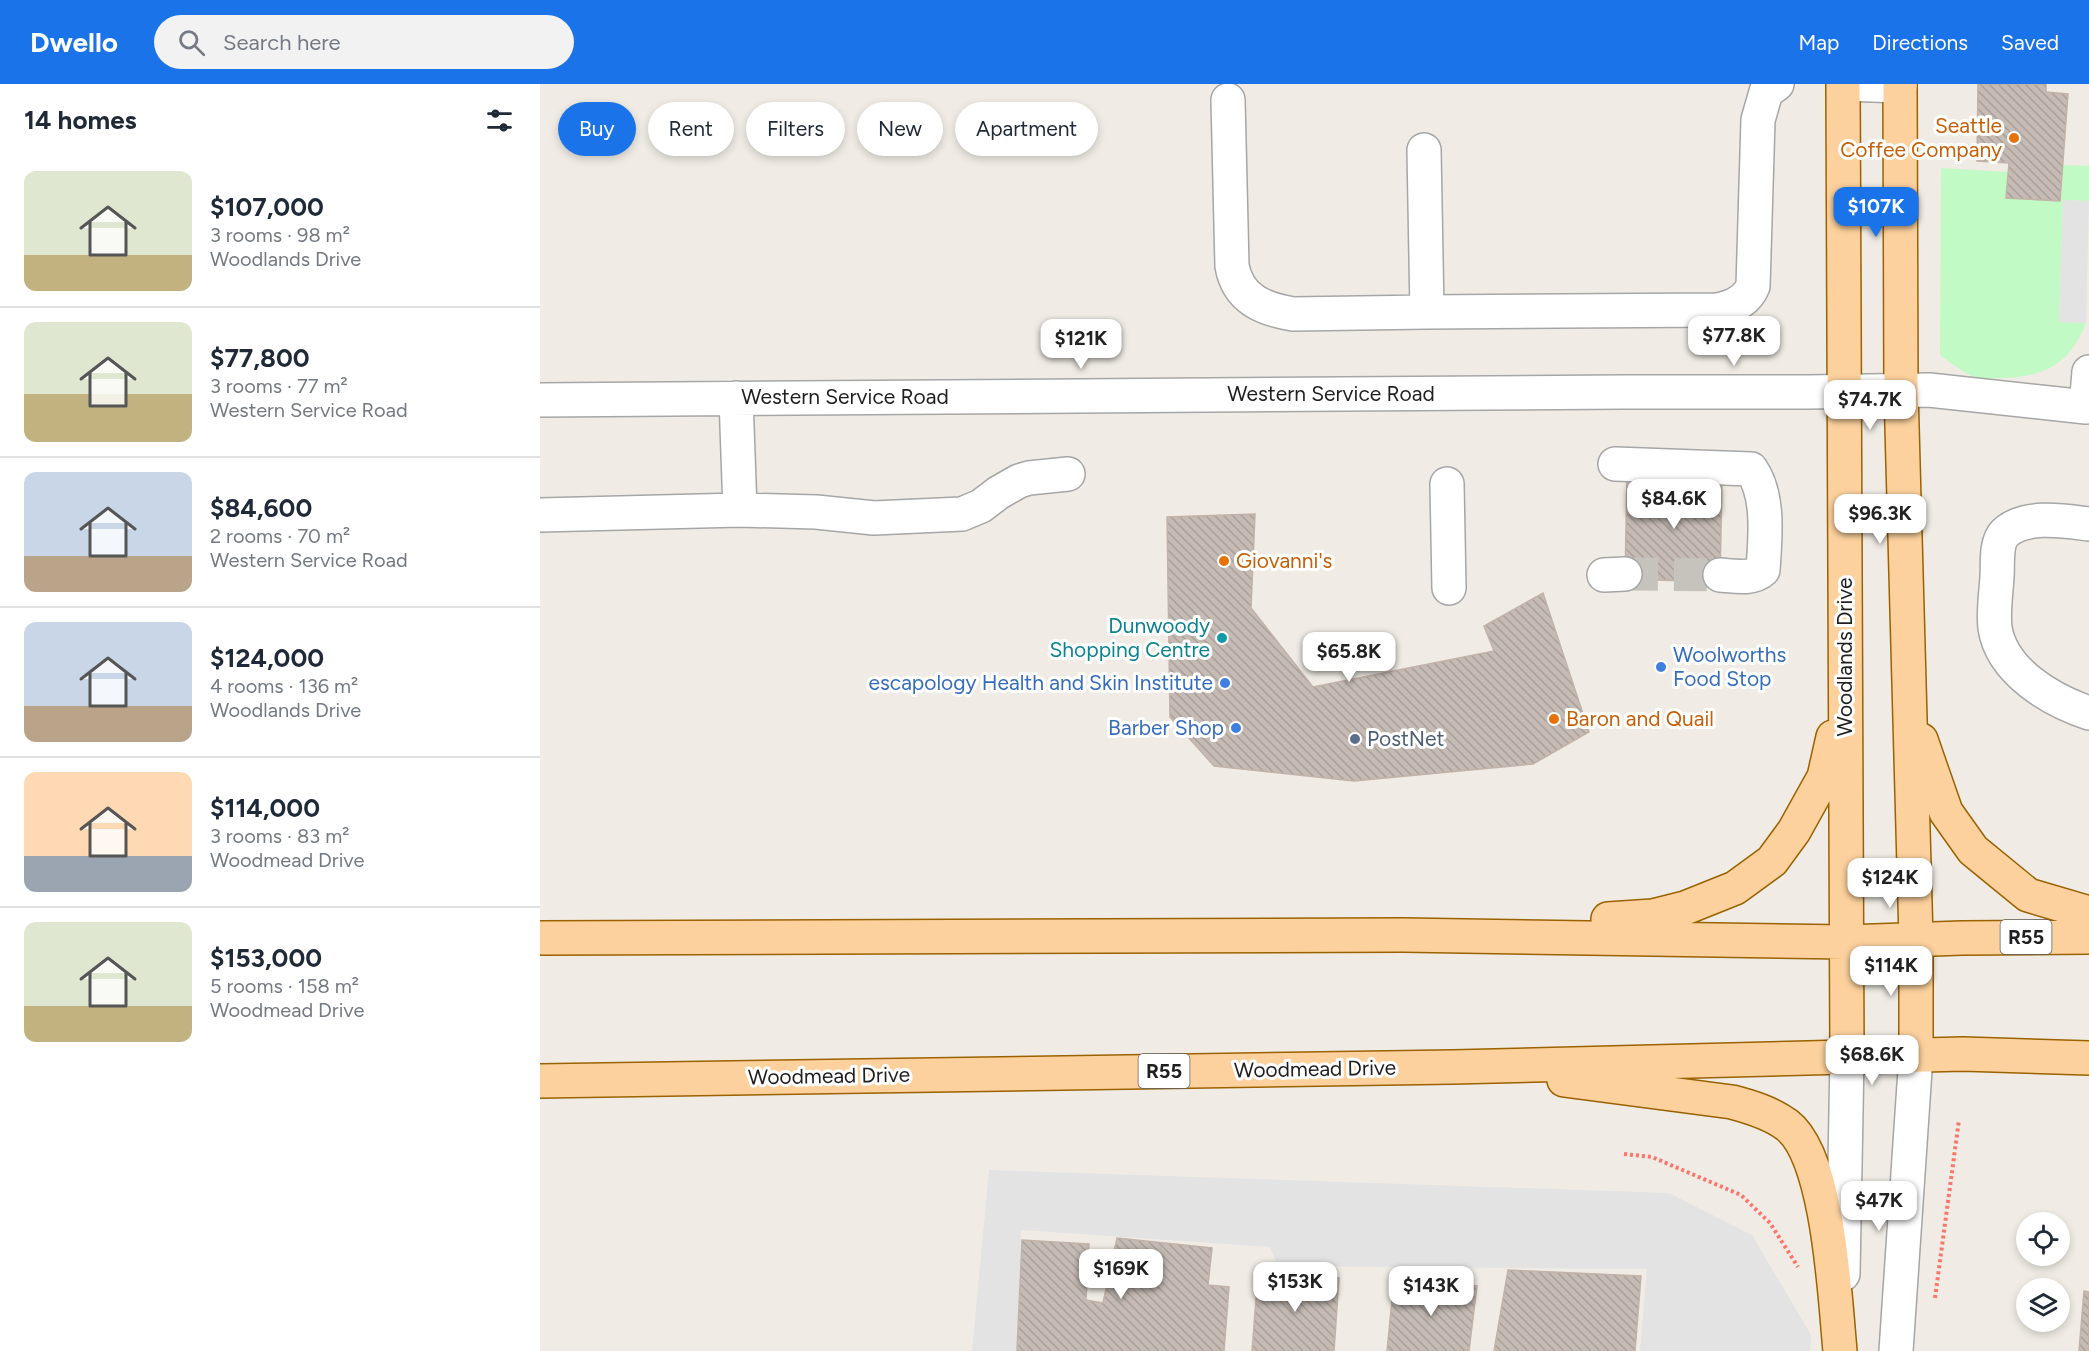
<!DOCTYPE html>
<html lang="en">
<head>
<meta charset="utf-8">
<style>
	body { margin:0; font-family:Figtree,sans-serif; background:#f2f2f3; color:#1f2937; height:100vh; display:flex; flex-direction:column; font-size:22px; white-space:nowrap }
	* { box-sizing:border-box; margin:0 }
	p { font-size:20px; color:#747a83 }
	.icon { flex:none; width:33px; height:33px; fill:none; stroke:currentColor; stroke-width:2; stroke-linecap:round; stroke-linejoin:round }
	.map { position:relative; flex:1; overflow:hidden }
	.drawer { display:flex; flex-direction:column; background:#fff; width:540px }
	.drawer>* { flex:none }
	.guide { position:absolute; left:18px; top:18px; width:570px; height:54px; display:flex; gap:12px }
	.controls { position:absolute; left:1476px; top:1128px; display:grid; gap:12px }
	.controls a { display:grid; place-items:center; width:54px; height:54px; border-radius:50%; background:#fff; box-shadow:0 3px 9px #0003; font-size:30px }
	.price { position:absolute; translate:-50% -51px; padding:0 14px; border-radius:12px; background:#fff; color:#222; font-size:20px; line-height:39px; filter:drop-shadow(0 2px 3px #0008) }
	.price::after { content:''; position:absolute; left:50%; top:36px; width:18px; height:14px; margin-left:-9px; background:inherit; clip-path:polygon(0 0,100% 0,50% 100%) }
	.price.on { background:#1a73e8; color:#fff }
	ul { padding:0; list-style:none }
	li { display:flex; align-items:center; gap:18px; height:150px; padding:0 24px }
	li+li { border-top:2px solid #e0e1e3 }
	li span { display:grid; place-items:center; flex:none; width:168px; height:120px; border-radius:12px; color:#555 }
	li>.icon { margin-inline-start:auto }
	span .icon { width:72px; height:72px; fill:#fffc; stroke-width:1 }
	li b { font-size:26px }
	h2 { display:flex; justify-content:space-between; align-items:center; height:72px; padding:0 24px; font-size:26px }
	.tag { padding:0 21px; border-radius:27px; background:#fff; box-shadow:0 3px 9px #0003; font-size:21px; line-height:54px }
	.tag.on { background:#1a73e8; color:#fff }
	header { display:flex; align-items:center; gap:36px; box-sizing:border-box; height:84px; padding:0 30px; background:#1a73e8; color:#fff }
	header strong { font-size:28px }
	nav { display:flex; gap:33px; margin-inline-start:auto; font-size:21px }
	.search { width:420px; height:54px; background:#f2f2f3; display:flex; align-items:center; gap:15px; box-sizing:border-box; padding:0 21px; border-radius:33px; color:#747a83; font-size:22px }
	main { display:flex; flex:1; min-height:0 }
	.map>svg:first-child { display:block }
</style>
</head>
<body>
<header>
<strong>Dwello</strong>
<div class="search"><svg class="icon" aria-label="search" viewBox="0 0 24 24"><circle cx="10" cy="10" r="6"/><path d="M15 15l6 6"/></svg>Search here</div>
<nav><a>Map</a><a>Directions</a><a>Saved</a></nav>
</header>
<main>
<section class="drawer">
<h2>14 homes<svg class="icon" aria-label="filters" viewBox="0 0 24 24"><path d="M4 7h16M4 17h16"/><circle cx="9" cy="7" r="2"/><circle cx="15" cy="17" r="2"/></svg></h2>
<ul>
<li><span style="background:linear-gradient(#dfe7d0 70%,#c2b280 0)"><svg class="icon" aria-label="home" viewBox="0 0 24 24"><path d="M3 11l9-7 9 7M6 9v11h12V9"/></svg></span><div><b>$107,000</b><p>3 rooms · 98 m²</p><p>Woodlands Drive</p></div></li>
<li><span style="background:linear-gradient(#dfe7d0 60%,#c2b280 0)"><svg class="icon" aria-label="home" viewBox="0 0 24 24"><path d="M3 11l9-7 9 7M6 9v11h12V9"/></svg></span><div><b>$77,800</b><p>3 rooms · 77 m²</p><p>Western Service Road</p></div></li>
<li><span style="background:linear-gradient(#c9d6e8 70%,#b9a48a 0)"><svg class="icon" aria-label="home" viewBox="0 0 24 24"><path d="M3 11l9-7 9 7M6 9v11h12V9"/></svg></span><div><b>$84,600</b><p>2 rooms · 70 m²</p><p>Western Service Road</p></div></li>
<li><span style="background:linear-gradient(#c9d6e8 70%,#b9a48a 0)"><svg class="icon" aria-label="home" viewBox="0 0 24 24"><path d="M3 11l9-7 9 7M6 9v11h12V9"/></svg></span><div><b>$124,000</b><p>4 rooms · 136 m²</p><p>Woodlands Drive</p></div></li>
<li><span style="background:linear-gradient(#ffd9b3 70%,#9aa5b1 0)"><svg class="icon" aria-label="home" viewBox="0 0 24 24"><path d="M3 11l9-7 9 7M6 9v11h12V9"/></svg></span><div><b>$114,000</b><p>3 rooms · 83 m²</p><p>Woodmead Drive</p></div></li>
<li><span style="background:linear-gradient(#dfe7d0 70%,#c2b280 0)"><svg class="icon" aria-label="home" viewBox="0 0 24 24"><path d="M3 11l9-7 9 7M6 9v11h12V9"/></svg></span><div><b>$153,000</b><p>5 rooms · 158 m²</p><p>Woodmead Drive</p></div></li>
</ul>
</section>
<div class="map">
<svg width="1549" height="1267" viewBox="0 0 1549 1267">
	<defs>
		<pattern id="building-back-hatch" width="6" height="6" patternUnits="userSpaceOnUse" patternTransform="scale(1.5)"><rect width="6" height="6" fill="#c5bbb4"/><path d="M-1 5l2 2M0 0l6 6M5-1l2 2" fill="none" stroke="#a9a09a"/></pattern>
	</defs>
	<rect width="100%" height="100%" fill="#f0ece5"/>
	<path fill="#c1fac4" d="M1522,81L1549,82V117L1523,116L1519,238L1546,239C1529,282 1504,293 1459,294C1453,294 1446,296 1440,295C1426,291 1411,279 1400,271L1401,84L1468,88L1466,114L1519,117Z"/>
	<path fill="#e3e3e3" d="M1523,116L1549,117L1546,239L1519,238Z
		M449,1086L1129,1109L1212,1151L1271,1251L1270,1267H1100L1107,1185L738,1182L730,1163L481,1146L477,1267H432Z"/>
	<path fill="url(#building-back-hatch)" stroke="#c2b2a7" stroke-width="1.5" d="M1438,0H1506V8L1528,10L1520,117L1466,114L1469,79L1437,77Z
		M1087,394L1182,396L1180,498L1085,495Z
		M715,430L711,524L773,603L954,567L944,542L1003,509L1049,648L993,680L814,697L674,682L630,633L627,433Z
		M577,1154L672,1164L668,1201L689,1203L684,1267H477L482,1156L549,1160L546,1216L563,1219Z
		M968,1186L1101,1192L1095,1267H954Z
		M718,1189L799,1194L794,1267H712Z
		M854,1196L937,1202L929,1267H847Z
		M1544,1207L1549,1208V1267H1539Z"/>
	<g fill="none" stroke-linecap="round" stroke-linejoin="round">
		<path stroke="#c6c3bd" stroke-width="33" stroke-dasharray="33 16" stroke-linecap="butt" d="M1085,490L1180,491"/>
		<g stroke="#a6a6a6" stroke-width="36">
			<path id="minor" d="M1304,0L1360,2
				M688,16L692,182C698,215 723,225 753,230L887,228
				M884,66L887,228L1178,226C1193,223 1207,217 1213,202L1218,36L1226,8L1237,0
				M196,314L200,426
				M0,316L1084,308H1268L1389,306L1546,323
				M1546,323L1549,288
				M1075,380L1211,385C1230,412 1225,454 1223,486C1212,496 1194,492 1180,491
				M907,400L909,504
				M0,431L200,426L276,428L334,434L422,430L441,422L458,409L479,397L489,394L528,390
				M1549,440C1525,437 1485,430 1465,449C1455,459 1458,481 1457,493C1456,509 1453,528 1455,544C1462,588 1511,616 1549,629
				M1064,491L1085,490
				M1303,1190L1307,973
				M1356,1267L1376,971"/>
		</g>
		<g stroke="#9a6200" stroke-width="36">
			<path id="major" d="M1303,0L1307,973
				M1360,0L1361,306L1376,855V971
				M1381,656L1406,728L1433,766L1488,811L1549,829
				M1068,835L1113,832L1145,824L1195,804L1232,777L1254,747L1284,693L1293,653
				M0,854L863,851L1306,858L1422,854L1549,853
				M1024,996L1192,1018C1211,1023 1231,1029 1247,1041C1289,1073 1295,1215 1300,1267
				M0,997L913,983L1423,970L1549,974"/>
		</g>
		<path stroke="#fc756a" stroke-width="4" stroke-dasharray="3 3" stroke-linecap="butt" d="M1084,1070L1112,1073L1201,1111L1230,1139L1258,1183
			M1395,1214L1419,1036"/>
		<use href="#minor" stroke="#fff" stroke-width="33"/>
		<use href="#major" stroke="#fdd19d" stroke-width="33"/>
	</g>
	<g fill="#e8710a" stroke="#fff" stroke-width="2">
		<circle cx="1474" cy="54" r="6"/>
		<circle cx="684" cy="477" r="6"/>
		<circle cx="1014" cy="635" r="6"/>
	</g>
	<circle fill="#0f9aa8" stroke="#fff" stroke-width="2" cx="682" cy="554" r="6"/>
	<g fill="#3f7fe0" stroke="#fff" stroke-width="2">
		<circle cx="1121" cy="583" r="6"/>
		<circle cx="685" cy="599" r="6"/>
		<circle cx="696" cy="644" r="6"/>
	</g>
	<circle fill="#5c6f8a" stroke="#fff" stroke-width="2" cx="815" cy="655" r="6"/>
	<g text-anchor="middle" stroke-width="6" stroke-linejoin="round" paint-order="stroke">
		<g fill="#fff" stroke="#626262" stroke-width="1.5">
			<rect x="1460.5" y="836" width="51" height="34" rx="4.5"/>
			<rect x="598.5" y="970" width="51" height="34" rx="4.5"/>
		</g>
		<g font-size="20" font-weight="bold" fill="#1f1f1f">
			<text x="1486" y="860">R55</text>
			<text x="624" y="994">R55</text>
		</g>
		<g font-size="21" fill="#c56008" stroke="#fff" text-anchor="start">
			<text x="1462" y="49" text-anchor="end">Seattle<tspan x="1462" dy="24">Coffee Company</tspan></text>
			<text x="696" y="484">Giovanni's</text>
			<text x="1026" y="642">Baron and Quail</text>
		</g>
		<g font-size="21" fill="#1f1f1f" stroke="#fff">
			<text x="791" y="317">Western Service Road</text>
			<text x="305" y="320">Western Service Road</text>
			<text transform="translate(1305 573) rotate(-90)" y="7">Woodlands Drive</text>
			<text transform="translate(775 985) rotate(-1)" y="7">Woodmead Drive</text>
			<text transform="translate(289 992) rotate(-1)" y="7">Woodmead Drive</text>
		</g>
		<g font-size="21" fill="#0d838f" stroke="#fff" text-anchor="end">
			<text x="670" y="549">Dunwoody<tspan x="670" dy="24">Shopping Centre</tspan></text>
		</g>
		<g font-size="21" fill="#366cbe" stroke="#fff" text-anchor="end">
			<text x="1133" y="578" text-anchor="start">Woolworths<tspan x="1133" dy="24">Food Stop</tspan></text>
			<text x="673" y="606">escapology Health and Skin Institute</text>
			<text x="684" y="651">Barber Shop</text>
		</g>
		<g font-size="21" fill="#4e5e75" stroke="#fff" text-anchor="start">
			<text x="827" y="662">PostNet</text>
		</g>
	</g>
</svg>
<div class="controls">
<a><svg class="icon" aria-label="locate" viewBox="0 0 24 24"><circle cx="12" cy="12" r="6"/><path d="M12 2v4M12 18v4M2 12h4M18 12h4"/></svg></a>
<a><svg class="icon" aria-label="layers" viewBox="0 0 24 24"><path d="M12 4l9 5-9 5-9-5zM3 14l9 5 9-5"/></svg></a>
</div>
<b class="price on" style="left:1336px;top:154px">$107K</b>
<b class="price" style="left:1194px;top:283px">$77.8K</b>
<b class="price" style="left:541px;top:286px">$121K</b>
<b class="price" style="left:1330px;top:347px">$74.7K</b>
<b class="price" style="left:1134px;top:446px">$84.6K</b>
<b class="price" style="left:1340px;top:461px">$96.3K</b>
<b class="price" style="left:809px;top:599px">$65.8K</b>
<b class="price" style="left:1350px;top:825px">$124K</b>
<b class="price" style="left:1351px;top:913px">$114K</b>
<b class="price" style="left:1332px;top:1002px">$68.6K</b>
<b class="price" style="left:1339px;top:1148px">$47K</b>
<b class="price" style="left:581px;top:1216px">$169K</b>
<b class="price" style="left:755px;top:1229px">$153K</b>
<b class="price" style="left:891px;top:1233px">$143K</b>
<div class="guide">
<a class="tag on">Buy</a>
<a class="tag">Rent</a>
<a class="tag">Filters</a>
<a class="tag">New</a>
<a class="tag">Apartment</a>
</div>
</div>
</main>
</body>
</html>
